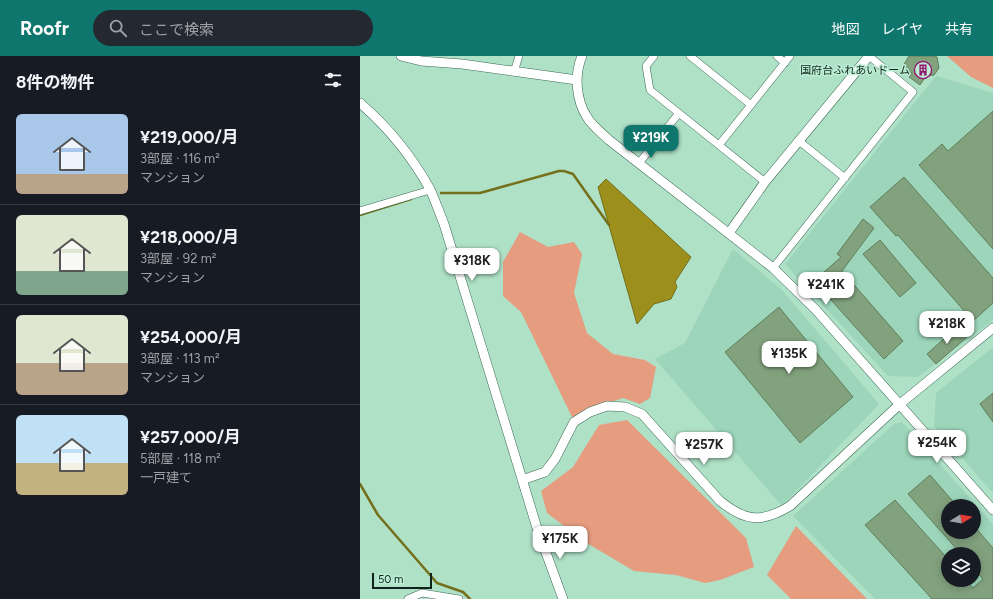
<!DOCTYPE html>
<html lang="ja">
<head>
<meta charset="utf-8">
<style>
	body { margin:0; font-family:Figtree,"Noto Sans JP",sans-serif; background:#242831; color:#f1f3f6; height:100vh; display:flex; flex-direction:column; font-size:15px; white-space:nowrap }
	* { box-sizing:border-box; margin:0 }
	p { font-size:13px; color:#9ea1a6 }
	.icon { flex:none; width:22px; height:22px; fill:none; stroke:currentColor; stroke-width:2; stroke-linecap:round; stroke-linejoin:round }
	.map { position:relative; flex:1; overflow:hidden }
	.panel { display:flex; flex-direction:column; background:#171b24; width:360px }
	.panel>* { flex:none }
	.needle { width:26px; rotate:79deg }
	.fabs { position:absolute; left:581px; top:443px; display:grid; gap:8px }
	.fabs a { display:grid; place-items:center; width:40px; height:40px; border-radius:50%; background:#171b24; box-shadow:0 2px 10px #0003; font-size:20px }
	.scale { position:absolute; left:12px; bottom:10px; width:60px; box-sizing:border-box; padding-left:4px; border:2px solid #10231a; border-top:0; font-size:11px; line-height:14px; white-space:nowrap; color:#10231a; -webkit-text-stroke:3px #bceed4; paint-order:stroke }
	.price { position:absolute; translate:-50% -34px; padding:0 9px; border-radius:8px; background:#fff; color:#222; font-size:13px; line-height:26px; filter:drop-shadow(0 1px 2px #0008) }
	.price::after { content:''; position:absolute; left:50%; top:24px; width:12px; height:9px; margin-left:-6px; background:inherit; clip-path:polygon(0 0,100% 0,50% 100%) }
	.price.on { background:#0f766e; color:#fff }
	ul { padding:0; list-style:none }
	li { display:flex; align-items:center; gap:12px; height:100px; padding:0 16px }
	li+li { border-top:1px solid #363941 }
	li span { display:grid; place-items:center; flex:none; width:112px; height:80px; border-radius:6px; color:#555 }
	li>.icon { margin-inline-start:auto }
	span .icon { width:48px; height:48px; fill:#fffc; stroke-width:1 }
	li b { font-size:17px }
	h2 { display:flex; justify-content:space-between; align-items:center; height:48px; padding:0 16px; font-size:17px }
	header { display:flex; align-items:center; gap:24px; box-sizing:border-box; height:56px; padding:0 20px; background:#0f766e; color:#fff }
	header strong { font-size:19px }
	nav { display:flex; gap:22px; margin-inline-start:auto; font-size:14px }
	.search { width:280px; height:36px; background:#242831; display:flex; align-items:center; gap:10px; box-sizing:border-box; padding:0 14px; border-radius:22px; color:#9ea1a6; font-size:15px }
	main { display:flex; flex:1; min-height:0 }
	.map>svg:first-child { display:block }
</style>
</head>
<body>
<header>
<strong>Roofr</strong>
<div class="search"><svg class="icon" aria-label="search" viewBox="0 0 24 24"><circle cx="10" cy="10" r="6"/><path d="M15 15l6 6"/></svg>ここで検索</div>
<nav><a>地図</a><a>レイヤ</a><a>共有</a></nav>
</header>
<main>
<section class="panel">
<h2>8件の物件<svg class="icon" aria-label="filters" viewBox="0 0 24 24"><path d="M4 7h16M4 17h16"/><circle cx="9" cy="7" r="2"/><circle cx="15" cy="17" r="2"/></svg></h2>
<ul>
<li><span style="background:linear-gradient(#a9c7e8 75%,#b9a48a 0)"><svg class="icon" aria-label="home" viewBox="0 0 24 24"><path d="M3 11l9-7 9 7M6 9v11h12V9"/></svg></span><div><b>¥219,000/月</b><p>3部屋 · 116 m²</p><p>マンション</p></div></li>
<li><span style="background:linear-gradient(#dfe7d0 70%,#7fa58c 0)"><svg class="icon" aria-label="home" viewBox="0 0 24 24"><path d="M3 11l9-7 9 7M6 9v11h12V9"/></svg></span><div><b>¥218,000/月</b><p>3部屋 · 92 m²</p><p>マンション</p></div></li>
<li><span style="background:linear-gradient(#dfe7d0 60%,#b9a48a 0)"><svg class="icon" aria-label="home" viewBox="0 0 24 24"><path d="M3 11l9-7 9 7M6 9v11h12V9"/></svg></span><div><b>¥254,000/月</b><p>3部屋 · 113 m²</p><p>マンション</p></div></li>
<li><span style="background:linear-gradient(#bfe0f5 60%,#c2b280 0)"><svg class="icon" aria-label="home" viewBox="0 0 24 24"><path d="M3 11l9-7 9 7M6 9v11h12V9"/></svg></span><div><b>¥257,000/月</b><p>5部屋 · 118 m²</p><p>一戸建て</p></div></li>
</ul>
</section>
<div class="map">
<svg width="633" height="543" viewBox="0 0 633 543">
	<rect width="100%" height="100%" fill="#afe1c7"/>
	<path fill="#9cd5b9" fill-rule="evenodd" d="M576,20L633,37V264L558,321L528,320L425,208Z
		M373,193L421,233L519,348L422,450L295,303L325,287Z
		M633,291V437L574,370L576,337Z
		M542,366L633,468V543H515L433,460L534,368ZM588,450H614V476H588ZM588,498H614V524H588Z"/>
	<path fill="#e69c7f" d="M587,0H633V32L611,21Z
		M160,176L188,191L214,186L222,198L214,237L227,277L253,298L285,304L296,311L290,342L280,348L263,342L232,352L213,363L161,256L143,240V206Z
		M267,364L386,482L394,511L360,524L345,527L316,519L274,515L225,486L187,457L181,435L213,411L239,369Z
		M436,470L507,543H431L407,519Z"/>
	<path fill="#9d8f1b" stroke="#736f1b" d="M246,123L331,201L315,226L317,231L311,243L294,248L277,268L238,131Z"/>
	<g fill="none" stroke-linecap="round" stroke-linejoin="round">
		<path stroke="#736f1b" stroke-width="2.5" d="M81,137H120L199,115H204L213,118L249,169
			M0,159L51,143
			M0,428L18,459L77,527L103,536L110,543"/>
	</g>
	<path fill="#82a27e" stroke="#5f7e5c" d="M549,0H574L577,1L579,12L574,19L566,20L560,29L549,21L552,17L543,10Z
		M633,55V193L559,109L582,88L588,95Z
		M544,121L633,222V247L613,265L538,179L536,180L510,151Z
		M503,163L514,172L482,215L543,285L524,303L454,225L481,201L477,198Z
		M520,184L556,227L540,241L503,198Z
		M419,251L493,341L440,387L365,296Z
		M598,270L607,281L576,308L567,298Z
		M633,337V366L620,348Z
		M570,419L597,450H588V476H614V470L633,492V543H572L505,469L535,444L588,503V524H606L613,532L623,523L614,513V498H601L548,438Z"/>
	<g fill="none" stroke-linecap="round" stroke-linejoin="round">
		<g stroke="#3b6953" stroke-width="8">
			<path id="minor" d="M294,0L286,10L290,34L405,126
				M330,0L391,49
				M417,0L425,7
				M154,16L159,0
				M439,85L485,122
				M359,89L430,0
				M279,107L319,57
				M0,155L70,134
				M413,212L553,36L509,0
				M48,543L62,537L99,543"/>
		</g>
		<g stroke="#3b6953" stroke-width="10">
			<path id="tertiary" d="M41,0L61,5L102,8L217,24
				M222,0C214,19 216,44 227,61C232,70 242,77 249,84L413,212L456,254L633,454
				M0,47C28,71 52,101 70,133C75,144 79,156 84,168L177,472L203,543
				M369,177L405,126L509,0
				M162,424L185,416L195,403L214,366L230,356L247,350L265,351L282,358L360,445C386,466 402,467 430,450L540,348L633,272"/>
		</g>
		<use href="#minor" stroke="#fff" stroke-width="7"/>
		<use href="#tertiary" stroke="#fff" stroke-width="9"/>
	</g>
	<defs>
		<g id="building-ring" transform="scale(0.9)"><circle r="9.5" fill="#bceed4" stroke="#951973" stroke-width="1.5"/><path d="M-4-6H4V6H1V3H-1V6H-4ZM-2.5-4.3h1.7v1.8h-1.7ZM.8-4.3h1.7v1.8H.8ZM-2.5-1h1.7V.8h-1.7ZM.8-1h1.7V.8H.8Z" fill="#951973"/></g>
	</defs>
	<g fill-rule="evenodd">
		<use href="#building-ring" x="563" y="14"/>
	</g>
	<g text-anchor="middle" stroke-width="3" stroke-linejoin="round" paint-order="stroke">
		<g font-size="11" fill="#10231a" stroke="#bceed4" text-anchor="end">
			<text x="550" y="18">国府台ふれあいドーム</text>
		</g>
	</g>
</svg>
<div class="fabs">
<a><svg class="needle" viewBox="-14 -14 28 28"><path d="M0-13l5 13h-10z" fill="#e53935"/><path d="M0 13l5-13h-10z" fill="#9ea1a6"/></svg></a>
<a><svg class="icon" aria-label="layers" viewBox="0 0 24 24"><path d="M12 4l9 5-9 5-9-5zM3 14l9 5 9-5"/></svg></a>
</div>
<div class="scale">50 m</div>
<b class="price on" style="left:291px;top:103px">¥219K</b>
<b class="price" style="left:112px;top:226px">¥318K</b>
<b class="price" style="left:466px;top:250px">¥241K</b>
<b class="price" style="left:587px;top:289px">¥218K</b>
<b class="price" style="left:429px;top:319px">¥135K</b>
<b class="price" style="left:577px;top:408px">¥254K</b>
<b class="price" style="left:344px;top:410px">¥257K</b>
<b class="price" style="left:200px;top:504px">¥175K</b>
</div>
</main>
</body>
</html>
